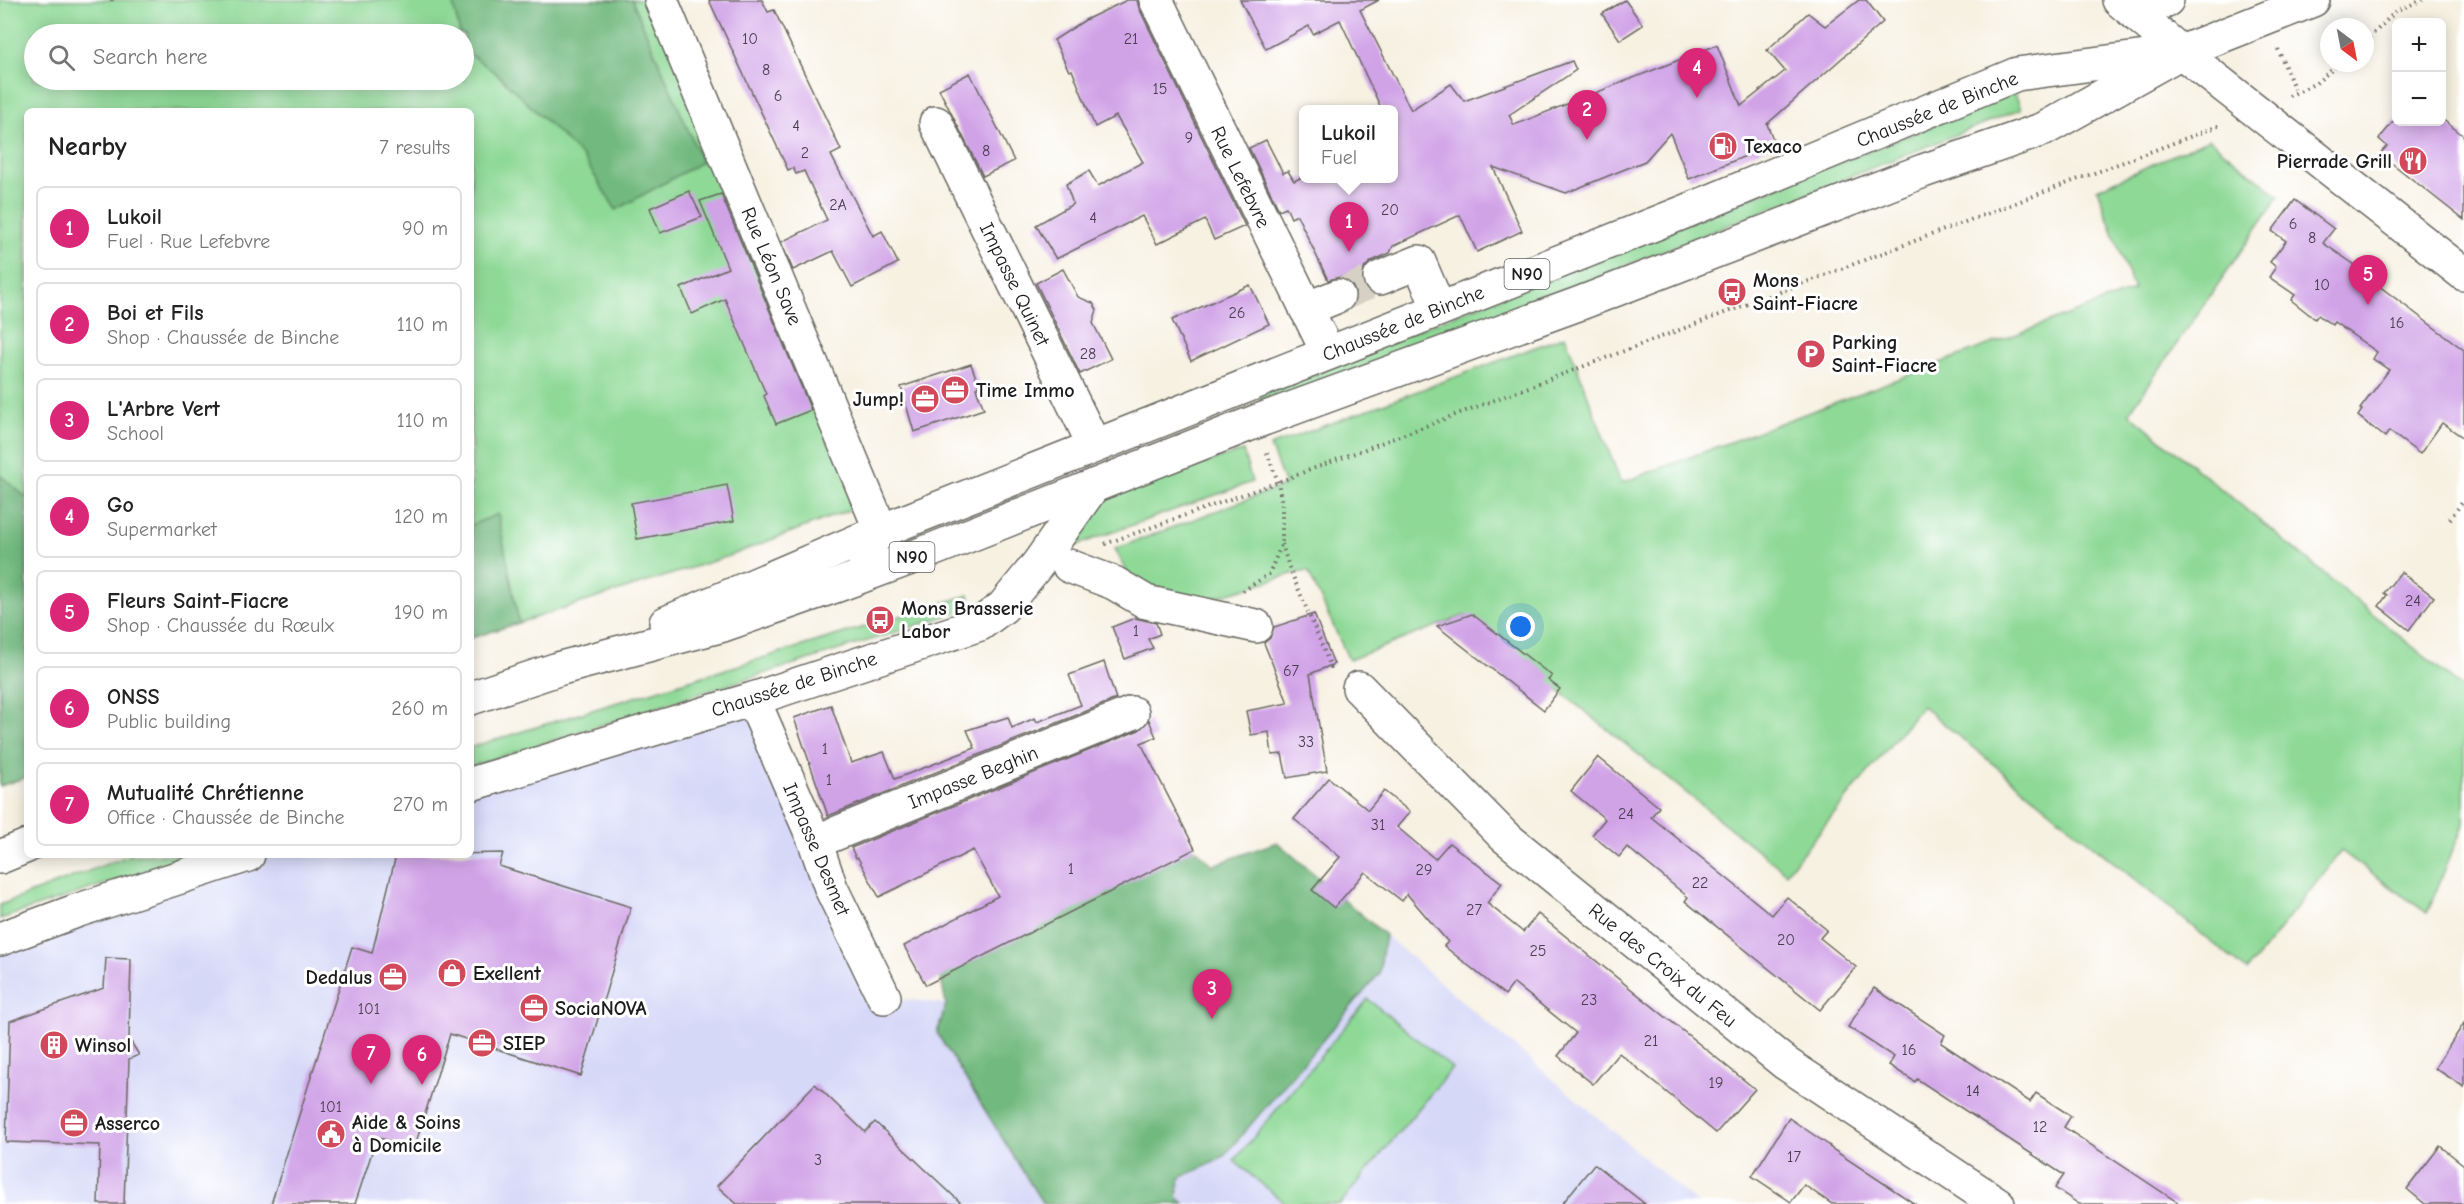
<!DOCTYPE html>
<meta charset="utf-8">
<style>
body{margin:0;font-family:"Comic Neue",sans-serif;background:#f6f6f6;color:#222}
.controls{position:absolute;right:18px;top:18px;display:grid;overflow:hidden;border-radius:9px;box-shadow:0 3px 15px #0003}
.controls button{width:54px;height:54px;display:grid;place-items:center;padding:0;border:0;border-bottom:2px solid #e0e0e0;background:#fff;color:#222;font:30px sans-serif}
.compass{position:absolute;left:2320px;top:18px;width:54px;height:54px;border-radius:50%;background:#fff;box-shadow:0 3px 15px #0003;rotate:148deg}
.you{position:absolute;left:1521px;top:627px;width:21px;height:21px;margin:-15px;border:4px solid #fff;border-radius:50%;background:#1a73e8;box-shadow:0 0 0 9px #1a73e833}
.badge{display:grid;place-items:center;width:39px;height:39px;border-radius:50%;background:#db2777;color:#fff;font-size:20px;font-weight:700}
.pin{position:absolute;translate:-50% -50px;filter:drop-shadow(0 2px 3px #0008)}
.pin::after{content:'';position:absolute;top:32px;width:21px;height:18px;background:inherit;clip-path:polygon(0 0,100% 0,50% 100%)}
.popup{position:absolute;left:1299px;top:105px;width:99px;height:78px;box-sizing:border-box;display:grid;place-content:center;border-radius:9px;background:#fff;filter:drop-shadow(0 2px 4px #0005);font-size:20px;white-space:nowrap;color:#767676}
.popup b{font-size:22px;color:#222}
.popup::after{content:'';position:absolute;left:50%;top:100%;margin-left:-12px;border:12px solid transparent;border-top-color:#fff}
.list{margin:0;padding:0;list-style:none}
h2{display:flex;justify-content:space-between;align-items:center;height:78px;margin:0;padding:0 24px;font-size:26px}
h2 small{font-size:20px;font-weight:400;color:#767676}
.list li{display:grid;grid-template-columns:39px 1fr auto;gap:18px;align-items:center;box-sizing:border-box;height:84px;margin:0 12px 12px;padding:0 12px;border:2px solid #e0e0e0;border-radius:9px}
.list b{display:block;font-size:22px;white-space:nowrap}
.list p{margin:0;font-size:20px;white-space:nowrap;color:#767676}
.list em{font-size:20px;font-style:normal;color:#767676}
.icon{flex:none;width:33px;height:33px;fill:none;stroke:currentColor;stroke-width:2;stroke-linecap:round;stroke-linejoin:round}
.map{position:relative;flex:none;width:2464px;height:1204px;overflow:hidden}
.search{position:absolute;background:#fff;box-shadow:0 3px 15px #0003;left:24px;top:24px;width:450px;height:66px;display:flex;align-items:center;gap:15px;box-sizing:border-box;padding:0 21px;border-radius:33px;color:#767676;font-size:22px}
.panel{position:absolute;background:#fff;box-shadow:0 3px 15px #0003;left:24px;top:108px;width:450px;height:750px;border-radius:9px}
.map>svg:first-child{display:block}
.built{fill:#d6d8f8}
.green{fill:#8ed996;stroke:#557a59;stroke-width:1.5;fill-rule:evenodd}
.forest{fill:#72b97f;stroke:#476a4e;stroke-width:1.5}
.building{fill:#d0a3e7}
.lines{fill:none;stroke-linecap:round;stroke-linejoin:round}
.minor-tunnel{stroke:#d6d1c4;stroke-width:33;stroke-dasharray:33 16;stroke-linecap:butt}
.minor-casing{stroke:#696761;stroke-width:36}
.major-casing{stroke:#696761;stroke-width:36}
.path{stroke:#696761;stroke-width:4;stroke-dasharray:1.5 4.5;stroke-linecap:butt}
.minor{stroke:#fff;stroke-width:33}
.major{stroke:#fff;stroke-width:33}
.labels{text-anchor:middle;stroke-width:6;stroke-linejoin:round;paint-order:stroke}
.number-label{font-size:16px;fill:#493e4f}
.shield{fill:#fff;stroke:#606060;stroke-width:1.5}
.shield-label{font-size:18px;font-weight:bold;fill:#1c1c1c}
.street-label{font-size:20px;fill:#1c1c1c;stroke:#fff}
.poi-label{font-size:20px;font-weight:bold;fill:#1c1c1c;stroke:#fff;text-anchor:start}
</style>
<div class="map">
<svg width="2464" height="1204" viewBox="0 0 2464 1204">
<rect width="100%" height="100%" fill="#fff"/>
<filter id="ink" filterUnits="userSpaceOnUse"><feTurbulence type="fractalNoise" baseFrequency=".0167" numOctaves="2"/><feDisplacementMap in="SourceGraphic" scale="12" xChannelSelector="R" yChannelSelector="G"/><feConvolveMatrix kernelMatrix="1 2 1 2 8 2 1 2 1" color-interpolation-filters="sRGB"/></filter>
<filter id="wash" filterUnits="userSpaceOnUse"><feTurbulence type="fractalNoise" baseFrequency=".008" numOctaves="4" result="noise"/><feDisplacementMap in="SourceGraphic" scale="24" xChannelSelector="R" yChannelSelector="G"/><feGaussianBlur stdDeviation="1.35" result="paint"/><feColorMatrix in="noise" values="0 0 0 0 0 0 0 0 0 0 0 0 0 0 0 0 0 1.4 0 .05"/><feComposite in="paint" operator="in"/></filter>
<g filter="url(#wash)">
<rect width="100%" height="100%" fill="#f7f1e2"/>
<polygon class="built" points="753,699 885,997 946,1004 940,974 1175,830 1213,865 1277,842 1698,1204 0,1204 0,939 248,855 471,855 471,784"/>
<g class="green">
<path d="M 0,0 L 661,0 L 870,502 L 729,556 L 471,638 L 471,111 L 27,111 L 27,777 L 0,786 ZM 34,34 L 464,34 L 464,80 L 34,80 Z"/>
<polygon points="2015,93 2021,109 1264,409 1258,393"/>
<polygon points="2209,139 2279,196 2129,413 2464,689 2464,823 2427,913 2341,851 2247,971 1922,706 1786,873 1465,615 1349,660 1308,571 1292,574 1190,605 1129,576 1115,549 1285,485 1270,446 1565,336 1621,483 2134,290 2097,189"/>
<polygon points="1243,451 1252,482 1071,547 1100,496"/>
<polygon points="969,595 972,608 471,766 471,747"/>
<polygon points="130,855 193,855 0,919 0,905"/>
<polygon points="1368,999 1452,1068 1340,1204 1286,1204 1234,1161"/>
</g>
<g class="forest">
<polygon points="452,0 632,0 702,162 616,210 583,157 497,74 464,50 464,34 460,34"/>
<polygon points="0,475 27,498 27,777 0,786"/>
<polygon points="498,514 519,623 471,638 471,525"/>
<path d="M 1175,830 L 1213,865 L 1277,842 L 1385,935 L 1379,974 L 1224,1156 C 1211,1166 1195,1170 1180,1178 L 1177,1197 L 1185,1204 L 1043,1204 L 937,1033 L 946,1005 L 940,974 Z"/>
</g>
<g id="blocks">
<g class="building">
<polygon points="709,0 762,0 768,12 774,10 841,150 831,155 873,236 882,231 898,263 852,287 833,251 793,270 781,242 827,220 804,171 796,174 793,168 788,170"/>
<polygon points="1127,0 1137,0 1139,8 1245,226 1214,240 1205,220 1157,244 1142,216 1056,259 1036,225 1073,204 1066,184 1089,171 1098,186 1143,162 1116,116 1095,127 1072,70 1069,71 1054,40 1085,20"/>
<polygon points="1240,0 1379,0 1360,10 1411,110 1451,84 1464,101 1572,61 1576,70 1509,115 1514,125 1717,45 1741,106 1785,71 1767,50 1808,13 1825,26 1859,0 1866,0 1883,22 1767,124 1775,144 1689,179 1670,133 1645,161 1566,193 1493,167 1522,231 1477,252 1460,215 1393,246 1390,253 1372,261 1365,267 1362,275 1365,288 1356,292 1349,281 1340,277 1328,280 1297,215 1291,218 1286,207 1279,210 1249,148 1266,140 1283,173 1288,171 1294,181 1300,178 1394,178 1394,110 1382,110 1340,20 1313,34 1309,26 1266,49"/>
<polygon points="1625,0 1643,25 1620,40 1602,14"/>
<polygon points="970,73 1014,161 983,176 939,89"/>
<polygon points="2397,117 2397,122 2442,122 2442,119 2464,136 2464,220 2380,154 2387,146 2379,139"/>
<polygon points="689,191 702,217 660,233 650,208"/>
<polygon points="721,194 811,410 776,424 764,396 766,394 725,299 692,314 681,288 728,268 700,201"/>
<polygon points="2295,200 2334,229 2323,243 2355,265 2354,267 2464,350 2464,438 2442,423 2420,454 2389,431 2385,437 2358,416 2362,410 2360,409 2389,370 2373,359 2377,352 2334,322 2332,325 2318,315 2315,319 2291,300 2295,295 2269,277 2276,267 2270,262 2286,241 2272,231"/>
<polygon points="1063,269 1078,297 1093,303 1097,310 1093,323 1111,359 1080,374 1036,283"/>
<polygon points="1250,285 1269,324 1191,361 1172,320"/>
<polygon points="971,364 979,386 976,388 984,409 914,432 901,387"/>
<polygon points="727,485 734,521 637,539 631,503"/>
<polygon points="2401,572 2434,597 2409,630 2379,606 2387,595 2384,593"/>
<polygon points="1314,614 1334,664 1310,674 1327,771 1287,778 1282,754 1272,755 1269,732 1251,735 1246,711 1288,703 1264,643 1270,638 1274,627"/>
<polygon points="1472,614 1552,676 1548,680 1560,689 1544,710 1437,626"/>
<polygon points="1135,618 1156,623 1160,634 1148,639 1153,648 1125,659 1112,627"/>
<polygon points="1104,662 1116,699 828,816 794,718 831,705 851,763 884,752 895,779 975,748 967,730 1008,717 1012,728 1035,718 1037,722 1081,705 1069,675"/>
<polygon points="1149,720 1156,737 1141,743 1195,849 926,985 904,946 998,896 973,850 879,897 858,858 856,858 851,848 1139,730"/>
<polygon points="1598,757 1659,807 1651,817 1772,915 1787,897 1827,930 1820,938 1856,967 1820,1010 1685,901 1688,897 1627,847 1619,857 1592,835 1605,819 1571,791"/>
<polygon points="1329,778 1368,810 1384,791 1410,812 1397,827 1435,859 1449,843 1502,883 1487,903 1523,932 1538,914 1755,1089 1716,1133 1619,1053 1593,1084 1558,1056 1576,1033 1514,983 1505,995 1444,946 1448,942 1407,894 1402,901 1365,872 1334,908 1312,890 1340,857 1294,819"/>
<polygon points="503,853 499,866 631,907 581,1076 450,1034 414,1149 377,1137 355,1204 271,1204 352,947 372,953 396,855"/>
<polygon points="106,958 131,959 129,1039 139,1055 129,1059 124,1204 98,1204 100,1145 6,1142 10,1021 104,988"/>
<polygon points="1874,988 1945,1035 1941,1043 2030,1102 2036,1093 2071,1116 2064,1127 2180,1204 2079,1204 2055,1188 2064,1175 1917,1079 1915,1082 1889,1065 1894,1057 1848,1027"/>
<polygon points="2464,1023 2464,1087 2435,1068"/>
<polygon points="815,1084 865,1132 875,1122 962,1204 737,1204 717,1186"/>
<polygon points="1789,1118 1830,1146 1829,1147 1915,1204 1832,1204 1804,1185 1791,1202 1752,1176"/>
<polygon points="2440,1146 2464,1165 2464,1204 2425,1204 2407,1189"/>
<polygon points="1594,1164 1645,1204 1562,1204"/>
</g>
</g>
</g>
<g filter="url(#ink)">
<use href="#blocks" fill-opacity="0" stroke="#696761" stroke-width="1.5"/>
<g class="lines">
<polyline class="minor-tunnel" points="1338,296 1380,278"/>
<g class="minor-casing">
<g id="minor">
<polyline points="661,0 881,531 861,552"/>
<polyline points="1156,0 1328,353"/>
<polyline points="2119,0 2181,52"/>
<polyline points="2136,13 2167,0"/>
<polyline points="936,123 1094,445"/>
<polyline points="1380,278 1419,262 1439,309"/>
<polyline points="1306,309 1338,296"/>
<polyline points="1069,566 1114,583 1146,602 1256,626"/>
<polyline points="1359,688 1504,836 1785,1063 1998,1204"/>
<polyline points="753,699 815,842 831,888 884,997"/>
<polyline points="471,784 753,699 980,624 1003,607 1038,564 1093,486"/>
<polyline points="815,842 1132,713"/>
<polyline points="0,939 76,911 248,855"/>
</g>
</g>
<g class="major-casing">
<g id="major">
<polyline points="2181,52 2464,274"/>
<polyline points="666,623 881,531 1687,211 2017,74 2161,55"/>
<polyline points="471,698 561,668 723,625 838,585 932,550 1255,422 1578,304 1923,171 2044,129 2181,52 2313,0"/>
<polyline points="0,857 27,846"/>
</g>
</g>
<g class="path">
<polyline points="112,0 112,1"/>
<polyline points="2365,42 2397,10 2423,0"/>
<polyline points="2278,49 2296,93"/>
<polyline points="2289,96 2316,83 2340,63"/>
<polyline points="2450,519 2464,500"/>
<polyline points="1105,544 1278,482 2221,125"/>
<polyline points="1282,544 1289,567 1331,667 1334,666"/>
<polyline points="1243,591 1269,574 1282,543 1282,504 1278,482 1266,450"/>
</g>
<use href="#minor" class="minor"/>
<use href="#major" class="major"/>
</g>
</g>
<defs>
<g id="fuel-disc" transform="scale(1.5)"><circle r="9.5" fill="#d1495b" stroke="#fff"/><path d="M-5.5-6h7V0h2V4h1.3V-2.5L3-4.5l.8-.8L6-3V5H2.5V1h-1V6h-7ZM-4.2-4.7v3.2H.2V-4.7Z" fill="#fff"/></g>
<g id="restaurant-disc" transform="scale(1.5)"><circle r="9.5" fill="#d1495b" stroke="#fff"/><path d="M-5-6h1v4h1v-4h1v4h1v-4h1v5L-1.5 .5V6h-2V.5L-5-1ZM5-6V6H3V1.5H1.5Q1.5-4 5-6Z" fill="#fff"/></g>
<g id="bus-disc" transform="scale(1.5)"><circle r="9.5" fill="#d1495b" stroke="#fff"/><path d="M-5-6H5V4H4V6H2V4H-2V6H-4V4H-5ZM-3.5-4V0h7V-4ZM-3.5 1.2v1.5H-2V1.2ZM2 1.2v1.5H3.5V1.2Z" fill="#fff"/></g>
<g id="parking-disc" transform="scale(1.5)"><circle r="9.5" fill="#d1495b" stroke="#fff"/><path d="M-3.5-5.5H1a3.5 3.5 0 0 1 0 7H-1V5.5H-3.5ZM-1-3.4V-.6H.8a1.4 1.4 0 0 0 0-2.8Z" fill="#fff"/></g>
<g id="office-disc" transform="scale(1.5)"><circle r="9.5" fill="#d1495b" stroke="#fff"/><path d="M-6-3h4V-5.5h4V-3h4V5H-6ZM-1-4.5V-3h2v-1.5ZM-6 0V1H6V0Z" fill="#fff"/></g>
<g id="shop-disc" transform="scale(1.5)"><circle r="9.5" fill="#d1495b" stroke="#fff"/><path d="M-5-2.5h2.3a2.7 3.5 0 0 1 5.4 0H5L5.5 6h-11ZM-1.5-2.5h3a1.5 2.3 0 0 0-3 0Z" fill="#fff"/></g>
<g id="building-disc" transform="scale(1.5)"><circle r="9.5" fill="#d1495b" stroke="#fff"/><path d="M-4-6H4V6H1V3H-1V6H-4ZM-2.5-4.3h1.7v1.8h-1.7ZM.8-4.3h1.7v1.8H.8ZM-2.5-1h1.7V.8h-1.7ZM.8-1h1.7V.8H.8Z" fill="#fff"/></g>
<g id="civic-disc" transform="scale(1.5)"><circle r="9.5" fill="#d1495b" stroke="#fff"/><path d="M-.6-6.5H3V-4.5H.6V-3L4-1V1h2V6H-6V1h2V-1L-.6-3ZM-1.2 2.5V6h2.4V2.5Z" fill="#fff"/></g>
</defs>
<g fill-rule="evenodd">
<use href="#fuel-disc" x="1723" y="146"/>
<use href="#restaurant-disc" x="2413" y="161"/>
<use href="#bus-disc" x="1732" y="292"/>
<use href="#parking-disc" x="1811" y="354"/>
<use href="#office-disc" x="955" y="390"/>
<use href="#office-disc" x="925" y="399"/>
<use href="#bus-disc" x="880" y="620"/>
<use href="#shop-disc" x="452" y="973"/>
<use href="#office-disc" x="393" y="977"/>
<use href="#office-disc" x="534" y="1008"/>
<use href="#office-disc" x="482" y="1043"/>
<use href="#building-disc" x="54" y="1045"/>
<use href="#office-disc" x="74" y="1123"/>
<use href="#civic-disc" x="331" y="1134"/>
</g>
<g class="labels">
<g class="number-label">
<text x="750" y="44">10</text>
<text x="1131" y="44">21</text>
<text x="766" y="75">8</text>
<text x="1160" y="94">15</text>
<text x="778" y="101">6</text>
<text x="796" y="131">4</text>
<text x="1189" y="143">9</text>
<text x="986" y="156">8</text>
<text x="805" y="158">2</text>
<text x="838" y="210">2A</text>
<text x="1390" y="215">20</text>
<text x="1093" y="223">4</text>
<text x="2293" y="229">6</text>
<text x="2312" y="243">8</text>
<text x="2322" y="290">10</text>
<text x="1237" y="318">26</text>
<text x="2397" y="328">16</text>
<text x="1088" y="359">28</text>
<text x="2413" y="606">24</text>
<text x="1136" y="636">1</text>
<text x="1291" y="676">67</text>
<text x="1306" y="747">33</text>
<text x="825" y="754">1</text>
<text x="829" y="785">1</text>
<text x="1626" y="819">24</text>
<text x="1378" y="830">31</text>
<text x="1071" y="874">1</text>
<text x="1424" y="875">29</text>
<text x="1700" y="888">22</text>
<text x="1474" y="915">27</text>
<text x="1786" y="945">20</text>
<text x="1538" y="956">25</text>
<text x="1589" y="1005">23</text>
<text x="369" y="1014">101</text>
<text x="1651" y="1046">21</text>
<text x="1909" y="1055">16</text>
<text x="1716" y="1088">19</text>
<text x="1973" y="1096">14</text>
<text x="331" y="1112">101</text>
<text x="2040" y="1132">12</text>
<text x="1794" y="1162">17</text>
<text x="818" y="1165">3</text>
</g>
<g class="shield">
<rect x="1504.5" y="259" width="45" height="30" rx="4.5"/>
<rect x="889.5" y="542" width="45" height="30" rx="4.5"/>
</g>
<g class="shield-label">
<text x="1527" y="280">N90</text>
<text x="912" y="563">N90</text>
</g>
<g class="street-label">
<text transform="translate(1937 109) rotate(-22)" y="7">Chaussée de Binche</text>
<text transform="translate(1241 177) rotate(64)" y="7">Rue Lefebvre</text>
<text transform="translate(772 266) rotate(67)" y="7">Rue Léon Save</text>
<text transform="translate(1015 284) rotate(64)" y="7">Impasse Quinet</text>
<text transform="translate(1403 323) rotate(-22)" y="7">Chaussée de Binche</text>
<text transform="translate(794 684) rotate(-18)" y="7">Chaussée de Binche</text>
<text transform="translate(973 777) rotate(-22)" y="7">Impasse Beghin</text>
<text transform="translate(817 849) rotate(67)" y="7">Impasse Desmet</text>
<text transform="translate(1663 965) rotate(39)" y="7">Rue des Croix du Feu</text>
</g>
<g class="poi-label">
<text x="1744" y="153">Texaco</text>
<text x="2392" y="168" text-anchor="end">Pierrade Grill</text>
<text x="1753" y="287">Mons<tspan x="1753" dy="23">Saint-Fiacre</tspan></text>
<text x="1832" y="349">Parking<tspan x="1832" dy="23">Saint-Fiacre</tspan></text>
<text x="976" y="397">Time Immo</text>
<text x="904" y="406" text-anchor="end">Jump!</text>
<text x="901" y="615">Mons Brasserie<tspan x="901" dy="23">Labor</tspan></text>
<text x="473" y="980">Exellent</text>
<text x="372" y="984" text-anchor="end">Dedalus</text>
<text x="555" y="1015">SociaNOVA</text>
<text x="503" y="1050">SIEP</text>
<text x="75" y="1052">Winsol</text>
<text x="352" y="1129">Aide &amp; Soins<tspan x="352" dy="23">à Domicile</tspan></text>
<text x="95" y="1130">Asserco</text>
</g>
</g>
</svg>
<div class="controls">
<button>+</button>
<button>−</button>
</div>
<svg class="compass" viewBox="-18 -18 36 36"><path d="M0-13l5 13h-10z" fill="#e53935"/><path d="M0 13l5-13h-10z" fill="#767676"/></svg>
<div class="you"></div>
<div class="pin badge" style="left:1349px;top:252px">1</div>
<div class="popup"><b>Lukoil</b>Fuel</div>
<div class="pin badge" style="left:1587px;top:140px">2</div>
<div class="pin badge" style="left:1212px;top:1019px">3</div>
<div class="pin badge" style="left:1697px;top:98px">4</div>
<div class="pin badge" style="left:2368px;top:305px">5</div>
<div class="pin badge" style="left:422px;top:1085px">6</div>
<div class="pin badge" style="left:371px;top:1084px">7</div>
<div class="search"><svg class="icon" aria-label="search" viewBox="0 0 24 24"><circle cx="10" cy="10" r="6"/><path d="M15 15l6 6"/></svg>Search here</div>
<section class="panel">
<h2>Nearby<small>7 results</small></h2>
<ul class="list">
<li><span class="badge">1</span><div><b>Lukoil</b><p>Fuel · Rue Lefebvre</p></div><em>90 m</em></li>
<li><span class="badge">2</span><div><b>Boi et Fils</b><p>Shop · Chaussée de Binche</p></div><em>110 m</em></li>
<li><span class="badge">3</span><div><b>L'Arbre Vert</b><p>School</p></div><em>110 m</em></li>
<li><span class="badge">4</span><div><b>Go</b><p>Supermarket</p></div><em>120 m</em></li>
<li><span class="badge">5</span><div><b>Fleurs Saint-Fiacre</b><p>Shop · Chaussée du Rœulx</p></div><em>190 m</em></li>
<li><span class="badge">6</span><div><b>ONSS</b><p>Public building</p></div><em>260 m</em></li>
<li><span class="badge">7</span><div><b>Mutualité Chrétienne</b><p>Office · Chaussée de Binche</p></div><em>270 m</em></li>
</ul>
</section>
</div>
